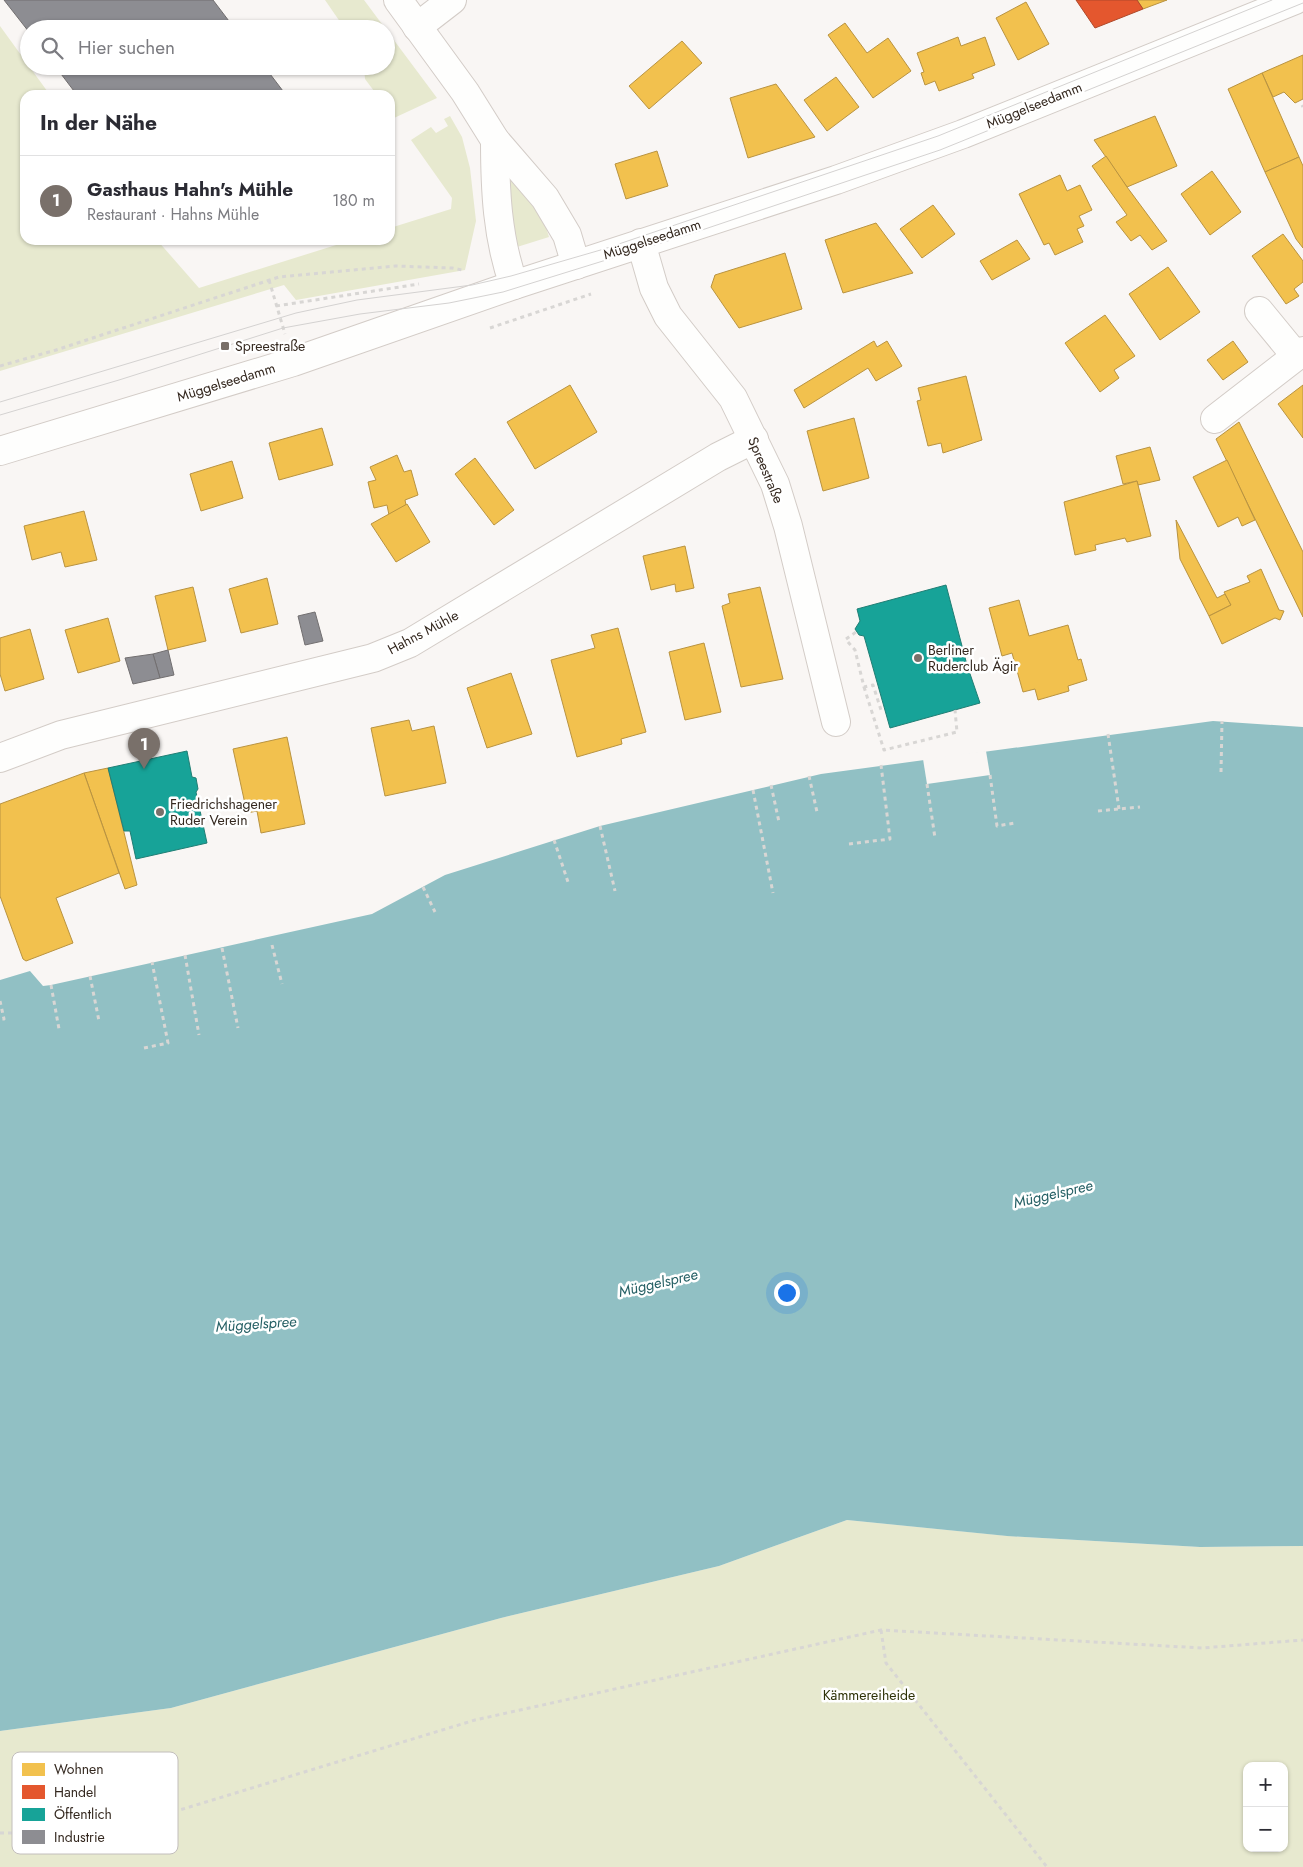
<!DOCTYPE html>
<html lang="de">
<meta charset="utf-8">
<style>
body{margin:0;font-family:Jost,sans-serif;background:#f7f7f7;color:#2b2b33}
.controls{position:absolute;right:15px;bottom:15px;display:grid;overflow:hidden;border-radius:10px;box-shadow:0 1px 4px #0004}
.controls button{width:45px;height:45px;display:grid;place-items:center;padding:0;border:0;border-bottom:1px solid #e1e1e2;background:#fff;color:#2b2b33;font:25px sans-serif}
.you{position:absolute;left:786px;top:1292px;width:18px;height:18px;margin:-12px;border:4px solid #fff;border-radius:50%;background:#1a73e8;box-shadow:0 0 0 8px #1a73e833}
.badge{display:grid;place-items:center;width:32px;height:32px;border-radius:50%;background:#79706a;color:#fff;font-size:16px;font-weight:700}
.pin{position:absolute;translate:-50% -41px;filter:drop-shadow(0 1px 2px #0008)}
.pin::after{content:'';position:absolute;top:26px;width:18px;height:15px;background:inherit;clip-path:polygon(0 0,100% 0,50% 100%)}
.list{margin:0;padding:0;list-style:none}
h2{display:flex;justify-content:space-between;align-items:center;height:65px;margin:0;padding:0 20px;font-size:21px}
h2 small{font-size:16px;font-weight:400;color:#7c7c81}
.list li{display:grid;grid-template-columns:32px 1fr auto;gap:15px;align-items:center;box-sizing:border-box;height:90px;padding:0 20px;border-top:1px solid #e1e1e2}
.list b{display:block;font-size:19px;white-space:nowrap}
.list p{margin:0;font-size:16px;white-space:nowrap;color:#7c7c81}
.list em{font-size:16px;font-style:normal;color:#7c7c81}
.icon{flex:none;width:28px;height:28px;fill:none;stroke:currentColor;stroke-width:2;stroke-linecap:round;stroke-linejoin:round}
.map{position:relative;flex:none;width:1303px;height:1867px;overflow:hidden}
.search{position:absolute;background:#fff;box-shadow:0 1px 4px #0004;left:20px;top:20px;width:375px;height:55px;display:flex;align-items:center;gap:12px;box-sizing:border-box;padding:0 18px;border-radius:28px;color:#7c7c81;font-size:19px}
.panel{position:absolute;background:#fff;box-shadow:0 1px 4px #0004;left:20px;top:90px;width:375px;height:155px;border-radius:15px}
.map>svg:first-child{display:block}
.green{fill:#e7e9cf;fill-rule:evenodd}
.water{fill:#91c0c4}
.pier{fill:#f9f6f4}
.homes{fill:#f2c14e;stroke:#b99340}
.shops{fill:#e4572e;stroke:#af492a}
.public{fill:#17a398;stroke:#207e74}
.industry{fill:#8d8d92;stroke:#726f70}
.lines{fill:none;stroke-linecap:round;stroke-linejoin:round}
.minor-casing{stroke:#d3ccc7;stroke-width:30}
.major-casing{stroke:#d3ccc7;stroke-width:30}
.path{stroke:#d8d6d4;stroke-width:3;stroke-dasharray:4 4;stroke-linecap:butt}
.minor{stroke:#fefefd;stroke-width:28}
.major{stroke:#fefefd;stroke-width:28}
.tram{stroke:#d4d2d1;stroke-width:1}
.poi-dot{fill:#79706a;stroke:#fff;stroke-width:2}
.labels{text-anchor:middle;stroke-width:5;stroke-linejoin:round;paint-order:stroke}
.street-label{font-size:14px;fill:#34281f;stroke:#fff}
.poi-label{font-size:14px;fill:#34281f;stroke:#fff;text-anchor:start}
.park-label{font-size:14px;fill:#2e3208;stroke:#fff}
.water-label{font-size:15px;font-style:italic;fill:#266065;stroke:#fff}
.key{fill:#fff;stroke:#c2bebc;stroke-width:1}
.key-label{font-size:14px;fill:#34281f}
</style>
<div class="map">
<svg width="1303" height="1867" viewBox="0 0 1303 1867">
<rect width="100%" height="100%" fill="#f9f6f4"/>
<g class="green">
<polygon points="325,0 364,0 437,98 394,118 390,112 390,95 377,95 365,79 364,66 386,66 386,29 345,29"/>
<polygon points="0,26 50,95 25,95 25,240 157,240 199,288 352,240 390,240 390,228 451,209 452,198 411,140 431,127 436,133 448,126 444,119 450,116 462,137 470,168 476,221 465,270 296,300 284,285 0,371"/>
<polygon points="514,175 543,218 549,237 517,247 505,181"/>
<path d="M 847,1520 L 1008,1536 L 1200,1547 L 1303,1546 L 1303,1867 L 0,1867 L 0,1731 L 171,1708 L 501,1618 L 719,1566 ZM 1247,1766 L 1284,1766 L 1284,1848 L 1247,1848 Z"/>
</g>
<polygon class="water" points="1213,721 1303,727 1303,1546 1200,1547 1007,1536 847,1520 719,1566 501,1618 171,1708 0,1731 0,980 30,971 43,986 51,985 372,914 445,875 600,826 821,774"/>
<polygon class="pier" points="986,751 990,775 927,784 923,759"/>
<g class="homes">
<polygon points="1137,0 1167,0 1143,9"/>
<polygon points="1026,2 1049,44 1018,60 996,18"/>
<polygon points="845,23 867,53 888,38 911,71 873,98 828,35"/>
<polygon points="958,37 961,46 985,37 995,65 972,74 974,78 939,91 935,81 925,85 921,73 924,72 917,53"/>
<polygon points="682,41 702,63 649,109 629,86"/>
<polygon points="1303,55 1303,99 1295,103 1284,92 1273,97 1262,73"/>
<polygon points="1262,73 1299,157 1265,172 1228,89"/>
<polygon points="836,77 859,107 827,131 804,100"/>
<polygon points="776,84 815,137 748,158 730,98"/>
<polygon points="1155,116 1177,166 1127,187 1094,140"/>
<polygon points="657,151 668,186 626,199 615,164"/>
<polygon points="1106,156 1127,187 1167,241 1152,250 1140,235 1131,241 1116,222 1127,215 1092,166"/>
<polygon points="1299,157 1303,166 1303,248 1296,239 1265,172"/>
<polygon points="1212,171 1241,212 1210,235 1181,194"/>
<polygon points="1060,175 1067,191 1080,185 1092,210 1079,216 1084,226 1077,229 1083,242 1055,255 1049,243 1044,245 1019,194"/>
<polygon points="933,205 955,234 922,258 900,229"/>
<polygon points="876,223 913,273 843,293 825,240"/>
<polygon points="1283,234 1303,261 1303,282 1294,289 1299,296 1286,304 1252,256"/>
<polygon points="1017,240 1030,259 992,280 980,261"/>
<polygon points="785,253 802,309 739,328 711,287 715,275"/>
<polygon points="1168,267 1200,312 1160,340 1129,294"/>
<polygon points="1105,315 1135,356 1114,370 1119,378 1100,392 1065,343"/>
<polygon points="874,341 877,347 887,341 902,366 876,381 868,368 804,408 794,390"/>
<polygon points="1233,341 1248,362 1223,380 1207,360"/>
<polygon points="966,376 982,440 943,453 941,443 928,446 917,401 921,400 918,388"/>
<polygon points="570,385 597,432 535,469 507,422"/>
<polygon points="1303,385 1303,438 1278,404"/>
<polygon points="854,418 869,478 823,491 807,431"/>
<polygon points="1239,422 1303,552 1303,617 1216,439"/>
<polygon points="322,428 333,465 279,480 269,443"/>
<polygon points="1150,447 1160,480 1138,485 1137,481 1123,484 1116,456"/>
<polygon points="397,455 404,472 411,470 418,495 405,500 406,505 389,515 387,505 374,508 368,482 376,480 370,467"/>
<polygon points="475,458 514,510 494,525 455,474"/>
<polygon points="1227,460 1255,520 1242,526 1238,517 1218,527 1193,477"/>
<polygon points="232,461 243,498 201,511 190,474"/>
<polygon points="1137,481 1151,536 1127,542 1125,538 1095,545 1096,550 1075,555 1064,502"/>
<polygon points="407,504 430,542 396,562 371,524"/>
<polygon points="84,511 97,560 65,567 61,552 32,560 24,526"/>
<polygon points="1176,520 1217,598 1225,594 1231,605 1209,616 1180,559"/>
<polygon points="685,546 694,588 676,592 675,584 651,590 643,556"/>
<polygon points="1261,569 1279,610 1284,611 1280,620 1275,618 1222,644 1209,616 1231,605 1224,592 1250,582 1247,576"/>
<polygon points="267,578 278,624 241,633 229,589"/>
<polygon points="193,587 206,641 168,650 155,596"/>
<polygon points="760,587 783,679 741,687 722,606 730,603 728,594"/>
<polygon points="1019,600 1029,636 1068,625 1078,660 1081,659 1087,680 1068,686 1069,691 1038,700 1035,689 1023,692 1012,653 1002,656 989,608"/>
<polygon points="108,618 120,661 78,673 65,630"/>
<polygon points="618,628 646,732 621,739 622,744 577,757 551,660 595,648 591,635"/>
<polygon points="30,629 44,679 5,691 0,674 0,638"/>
<polygon points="704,643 721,712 685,720 669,652"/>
<polygon points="511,673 532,734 487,748 467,688"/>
<polygon points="409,720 412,731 434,726 446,783 385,796 371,728"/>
<polygon points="287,737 305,824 261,833 257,811 247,813 233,749"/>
<polygon points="108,768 137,885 125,889 84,773"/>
<polygon points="84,773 119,873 56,898 73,943 26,961 23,959 0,896 0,804"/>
</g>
<polygon class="shops" points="1076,0 1137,0 1143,9 1095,28"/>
<g class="public">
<polygon points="946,585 967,665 980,703 890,728 864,636 859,635 855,629 860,621 857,609"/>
<polygon points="187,751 192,777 196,778 198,789 196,792 207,843 136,859 130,831 124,831 108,768"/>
</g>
<g class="industry">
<polygon points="4,0 213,0 235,29 29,29 29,32"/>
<polygon points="55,66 264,66 286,95 77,95"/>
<polygon points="315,612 323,641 305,645 298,616"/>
<polygon points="168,650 174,675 160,678 153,654"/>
<polygon points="153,654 160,678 133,684 125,658"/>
</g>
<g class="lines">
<g class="minor-casing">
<g id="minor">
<polyline points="398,0 465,92 495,140 545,198 567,235 576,265"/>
<polyline points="417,27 452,0"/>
<path d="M 495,140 C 495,189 497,238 514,285"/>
<polyline points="641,243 654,288 668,316 733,398 775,484 788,526 836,722"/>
<polyline points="1259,311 1296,356"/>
<polyline points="1215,419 1303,351"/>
<polyline points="0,758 61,735 373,658 410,643 718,457 754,439"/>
</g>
</g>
<g class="major-casing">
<polyline id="major" points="0,451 293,362 514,285 836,180 963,134 1295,0"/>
</g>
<g class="path">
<polyline points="1302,105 1303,107"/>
<polyline points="269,280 285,334"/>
<polyline points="276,306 419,284"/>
<polyline points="490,328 591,294"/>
<polyline points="0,366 56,350 279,277 395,266 452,268 462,270"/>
<polyline points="846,639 856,632"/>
<polyline points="848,642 855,650 864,687 873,685 881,710 884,709"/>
<polyline points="864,687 884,750 957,732 955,710"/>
<polyline points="1108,734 1119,809"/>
<polyline points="1221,772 1222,721"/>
<polyline points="990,775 997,826 1015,823"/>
<polyline points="809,776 817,812"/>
<polyline points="927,784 935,838"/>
<polyline points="771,785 779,822"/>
<polyline points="753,790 773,893"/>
<polyline points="1098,811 1140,807"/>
<polyline points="600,826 615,891"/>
<polyline points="554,840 569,885"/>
<polyline points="849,844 890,839 881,765"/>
<polyline points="423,887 435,912"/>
<polyline points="272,945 282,984"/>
<polyline points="222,948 238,1028"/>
<polyline points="185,955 199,1035"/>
<polyline points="90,976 99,1021"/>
<polyline points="51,985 59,1029"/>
<polyline points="0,1001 4,1019 0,1019"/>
<polyline points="144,1048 168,1043 152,962"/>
<polyline points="881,1630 886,1663 1047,1867"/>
<polyline points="0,1833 74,1833 137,1823 475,1720 881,1630 1202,1648 1303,1640"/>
</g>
<use href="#minor" class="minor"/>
<use href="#major" class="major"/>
<g class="tram">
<polyline points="0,402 296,313 357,300 472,285 511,276 604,249 938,136 1272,0"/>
<polyline points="0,415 119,380 283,328 360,314 449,303 503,292 690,234 940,150 1303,3"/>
</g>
</g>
<g class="poi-dot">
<rect x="220" y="341" width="10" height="10" rx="2.5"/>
<circle cx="918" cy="658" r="5"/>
<circle cx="160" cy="812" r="5"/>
</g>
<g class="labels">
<g class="street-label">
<text transform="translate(1034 105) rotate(-22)" y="5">Müggelseedamm</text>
<text transform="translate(652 239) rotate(-18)" y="5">Müggelseedamm</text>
<text transform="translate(226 382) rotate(-17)" y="5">Müggelseedamm</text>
<text transform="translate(766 470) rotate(67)" y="5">Spreestraße</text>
<text transform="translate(423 632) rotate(-28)" y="5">Hahns Mühle</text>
</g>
<g class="poi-label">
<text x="235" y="351">Spreestraße</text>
<text x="928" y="655">Berliner<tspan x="928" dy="16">Ruderclub Ägir</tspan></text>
<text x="170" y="809">Friedrichshagener<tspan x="170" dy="16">Ruder Verein</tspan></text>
</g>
<g class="park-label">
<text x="869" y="1700">Kämmereiheide</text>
</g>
<g class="water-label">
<text transform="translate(1053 1194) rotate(-13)" y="5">Müggelspree</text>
<text transform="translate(658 1283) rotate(-13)" y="5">Müggelspree</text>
<text transform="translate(256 1324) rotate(-4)" y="5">Müggelspree</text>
</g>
</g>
<rect x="12" y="1752" width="166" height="102" rx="8" class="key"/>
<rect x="22" y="1763" width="23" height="13" fill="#f2c14e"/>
<rect x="22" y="1785" width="23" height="14" fill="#e4572e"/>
<rect x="22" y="1808" width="23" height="13" fill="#17a398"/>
<rect x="22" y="1830" width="23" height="14" fill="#8d8d92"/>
<g class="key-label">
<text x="54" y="1774">Wohnen</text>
<text x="54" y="1797">Handel</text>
<text x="54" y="1819">Öffentlich</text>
<text x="54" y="1842">Industrie</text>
</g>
</svg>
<div class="controls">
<button>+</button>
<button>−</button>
</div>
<div class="you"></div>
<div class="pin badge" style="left:144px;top:769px">1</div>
<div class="search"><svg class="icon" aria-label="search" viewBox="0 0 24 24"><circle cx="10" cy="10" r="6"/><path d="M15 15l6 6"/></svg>Hier suchen</div>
<section class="panel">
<h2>In der Nähe<small></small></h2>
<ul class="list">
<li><span class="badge">1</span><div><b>Gasthaus Hahn's Mühle</b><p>Restaurant · Hahns Mühle</p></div><em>180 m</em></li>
</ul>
</section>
</div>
